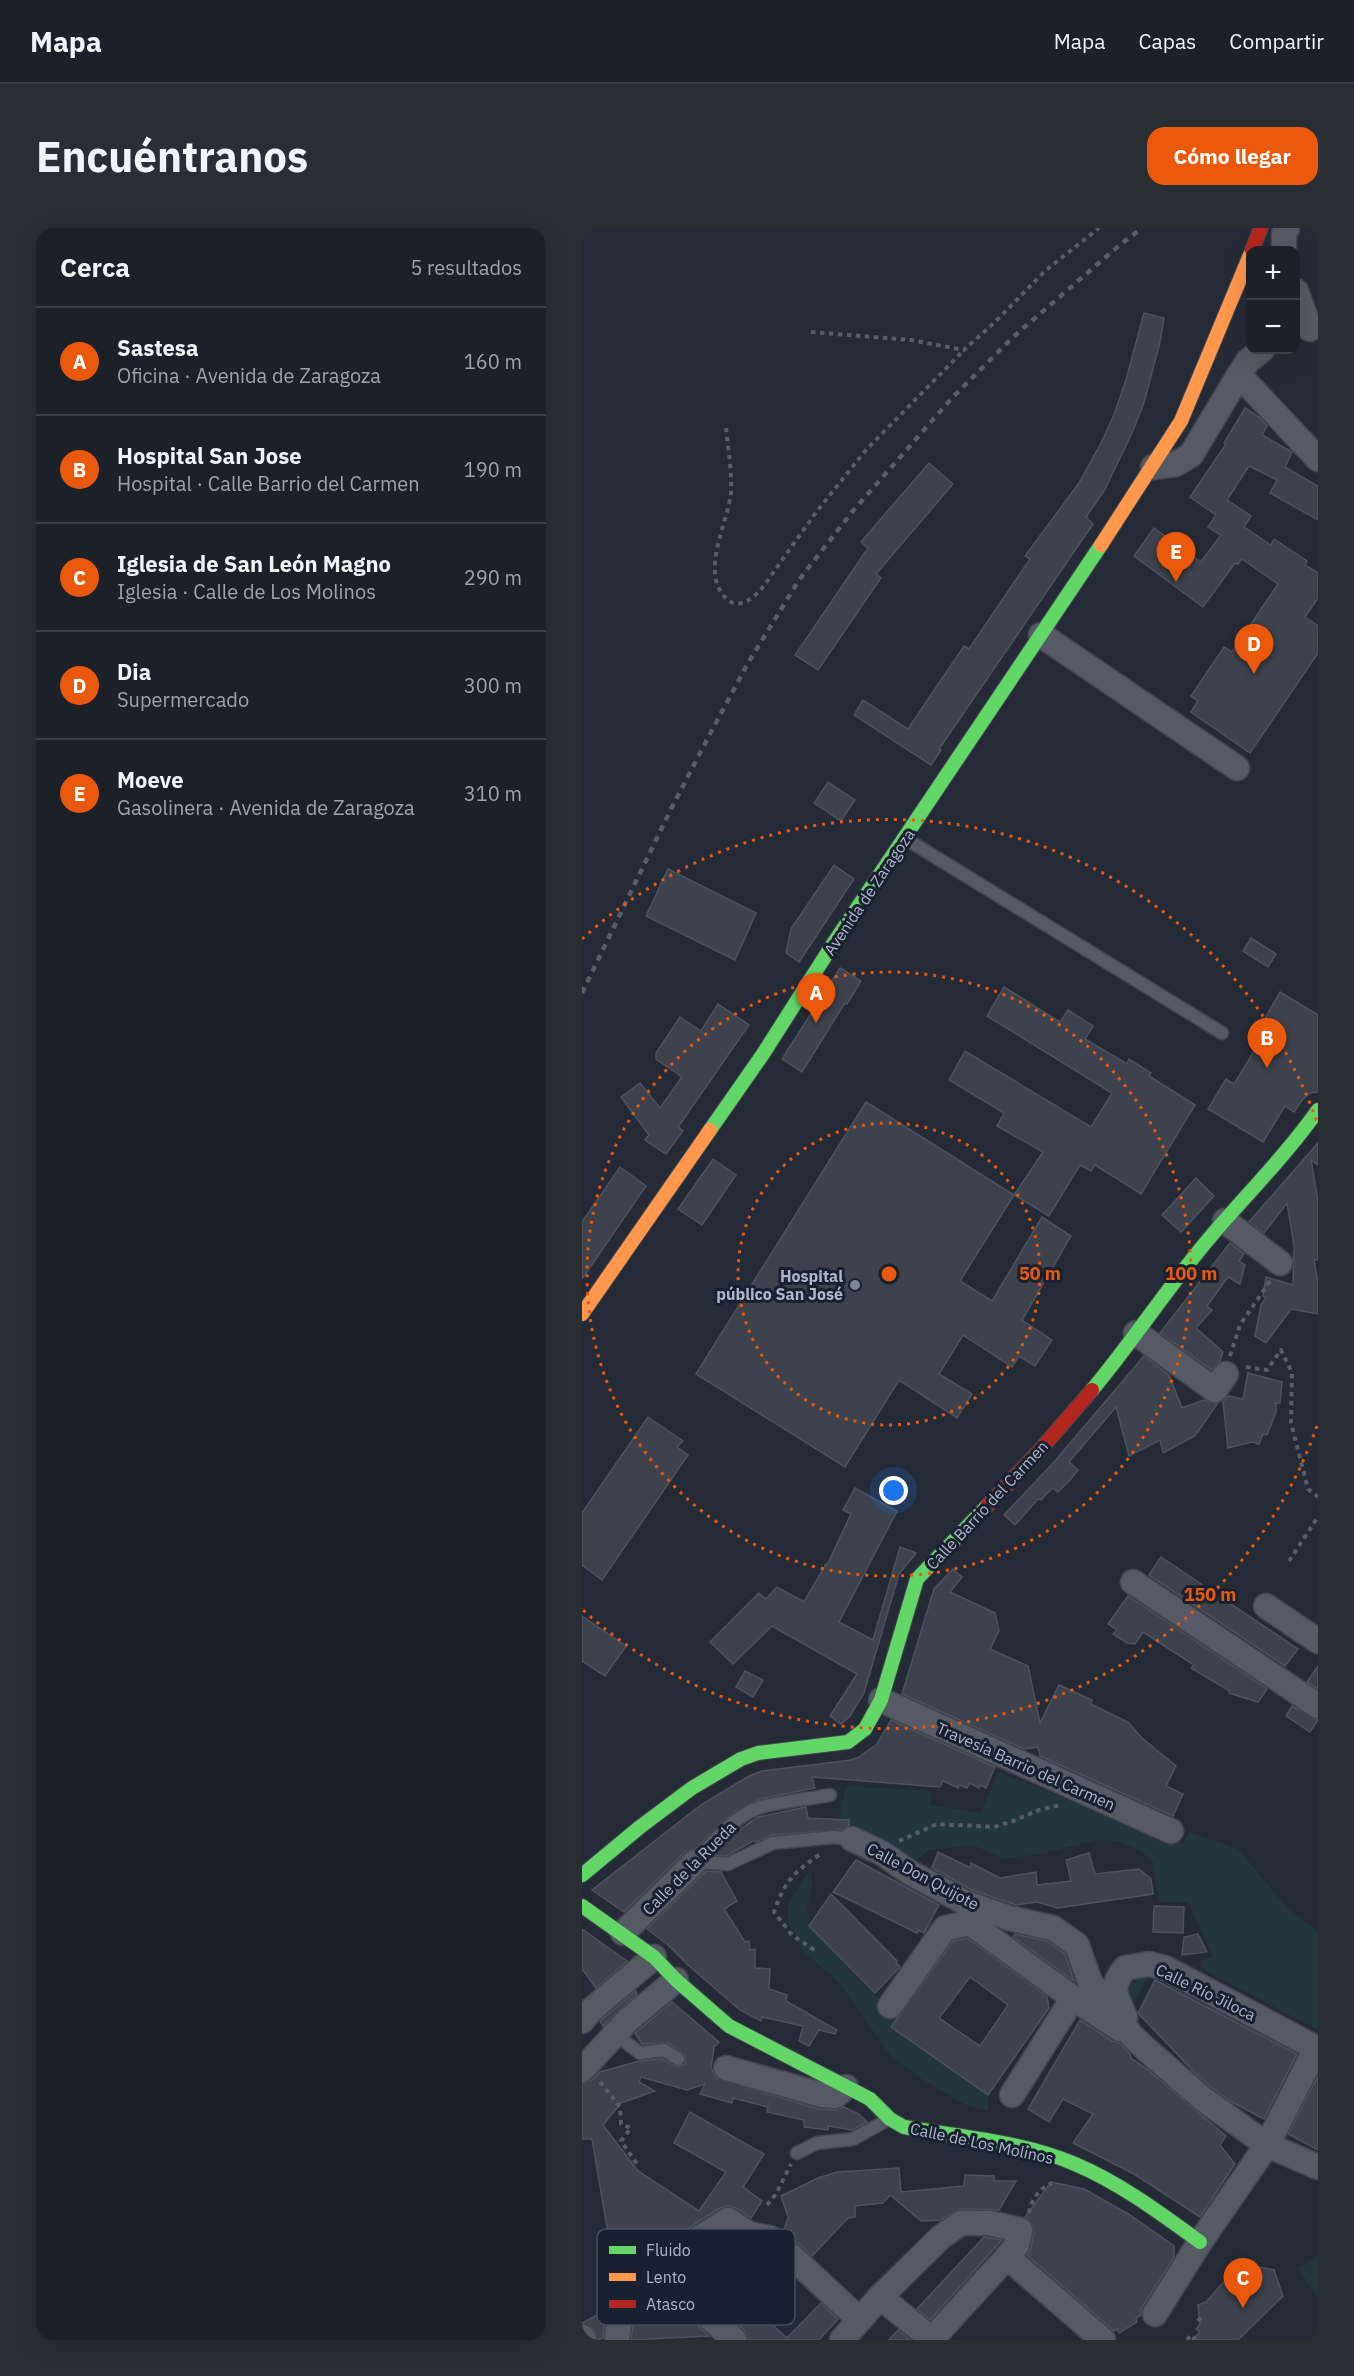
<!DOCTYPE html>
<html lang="es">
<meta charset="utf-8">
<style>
body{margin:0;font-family:"IBM Plex Sans",sans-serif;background:#292d34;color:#f1f3f6}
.controls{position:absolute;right:18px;top:18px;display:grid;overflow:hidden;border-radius:12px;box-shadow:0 6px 24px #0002}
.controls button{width:54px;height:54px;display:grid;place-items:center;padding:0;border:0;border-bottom:2px solid #3a3e45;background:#1c2028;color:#f1f3f6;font:30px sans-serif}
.you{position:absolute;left:312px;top:1263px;width:21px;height:21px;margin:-15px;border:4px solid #fff;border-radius:50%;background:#1a73e8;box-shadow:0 0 0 9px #1a73e833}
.badge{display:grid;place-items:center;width:39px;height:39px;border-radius:50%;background:#ea580c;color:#fff;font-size:20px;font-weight:700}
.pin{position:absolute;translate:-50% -50px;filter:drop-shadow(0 2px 3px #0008)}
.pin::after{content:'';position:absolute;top:32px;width:21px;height:18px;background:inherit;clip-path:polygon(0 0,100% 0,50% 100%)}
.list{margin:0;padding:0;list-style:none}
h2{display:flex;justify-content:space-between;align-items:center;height:78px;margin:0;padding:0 24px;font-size:26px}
h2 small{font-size:20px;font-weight:400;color:#a0a3a8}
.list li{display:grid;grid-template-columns:39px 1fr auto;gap:18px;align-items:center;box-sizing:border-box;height:108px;padding:0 24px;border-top:2px solid #3a3e45}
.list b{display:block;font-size:22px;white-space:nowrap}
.list p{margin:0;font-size:20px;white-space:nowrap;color:#a0a3a8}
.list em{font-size:20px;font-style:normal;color:#a0a3a8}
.map{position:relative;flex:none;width:736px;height:2112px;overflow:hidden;border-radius:18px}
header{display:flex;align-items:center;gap:36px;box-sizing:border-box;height:84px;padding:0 30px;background:#1c2028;border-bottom:2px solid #3a3e45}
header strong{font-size:28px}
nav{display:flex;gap:33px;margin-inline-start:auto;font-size:21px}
.intro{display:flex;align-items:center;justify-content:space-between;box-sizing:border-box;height:144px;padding:0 36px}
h1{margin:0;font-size:42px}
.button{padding:15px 27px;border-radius:18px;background:#ea580c;color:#fff;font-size:21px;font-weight:700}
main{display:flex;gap:36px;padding:0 36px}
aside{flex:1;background:#1c2028;border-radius:18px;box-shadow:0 6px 24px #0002}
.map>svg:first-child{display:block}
.green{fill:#22363c}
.building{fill:#3d424c;stroke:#4d535e;stroke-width:1.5;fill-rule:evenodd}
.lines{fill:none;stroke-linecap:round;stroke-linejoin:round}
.lane-casing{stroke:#42464e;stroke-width:15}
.street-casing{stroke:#42464e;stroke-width:27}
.fast-casing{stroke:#42464e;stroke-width:16}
.slow-casing{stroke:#42464e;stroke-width:16}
.jam-casing{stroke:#42464e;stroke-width:16}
.path{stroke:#585e67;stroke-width:4;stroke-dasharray:4.5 4.5;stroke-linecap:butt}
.lane{stroke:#565a64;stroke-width:12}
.street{stroke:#565a64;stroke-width:24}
.fast{stroke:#63d668;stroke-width:14}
.slow{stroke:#ff974d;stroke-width:14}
.jam{stroke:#b3261e;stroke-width:14}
.rail{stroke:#595e67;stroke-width:4.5;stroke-dasharray:6 6;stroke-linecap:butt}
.ring{fill:none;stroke:#e8590c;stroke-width:3;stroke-dasharray:3 6}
.poi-dot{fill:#7e8595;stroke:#192130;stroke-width:2}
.labels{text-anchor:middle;stroke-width:6;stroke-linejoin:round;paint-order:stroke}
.street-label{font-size:16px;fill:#aeb6c8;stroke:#192130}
.poi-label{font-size:16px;font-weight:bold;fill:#aeb6c8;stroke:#192130;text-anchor:end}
.key{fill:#192130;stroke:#464e5e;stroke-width:1.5}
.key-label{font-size:16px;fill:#aeb6c8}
.centre{fill:#e8590c;stroke:#192130;stroke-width:3}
.ring-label{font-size:18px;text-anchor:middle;font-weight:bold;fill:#e8590c;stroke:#192130;stroke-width:6;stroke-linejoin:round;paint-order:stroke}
</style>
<header>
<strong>Mapa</strong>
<nav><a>Mapa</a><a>Capas</a><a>Compartir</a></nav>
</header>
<div class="intro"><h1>Encuéntranos</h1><a class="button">Cómo llegar</a></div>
<main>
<aside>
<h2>Cerca<small>5 resultados</small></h2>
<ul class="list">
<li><span class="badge">A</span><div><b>Sastesa</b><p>Oficina · Avenida de Zaragoza</p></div><em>160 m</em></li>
<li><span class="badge">B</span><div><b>Hospital San Jose</b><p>Hospital · Calle Barrio del Carmen</p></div><em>190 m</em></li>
<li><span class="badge">C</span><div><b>Iglesia de San León Magno</b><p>Iglesia · Calle de Los Molinos</p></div><em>290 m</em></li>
<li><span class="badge">D</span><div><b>Dia</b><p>Supermercado</p></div><em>300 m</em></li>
<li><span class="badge">E</span><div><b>Moeve</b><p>Gasolinera · Avenida de Zaragoza</p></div><em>310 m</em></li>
</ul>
</aside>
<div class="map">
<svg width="736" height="2112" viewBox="0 0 736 2112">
<rect width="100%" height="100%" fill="#252b36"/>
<g class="green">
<polygon points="416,1544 601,1616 607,1604 656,1621 707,1682 736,1703 736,1802 622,1742 620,1732 631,1729 606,1674 577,1674 571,1634 559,1623 535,1613 514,1612 458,1626 422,1631 391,1617 347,1622 331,1635 284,1609 255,1601 264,1558 350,1563 348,1577 399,1585"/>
<polygon points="229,1643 230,1658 225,1678 230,1701 315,1790 309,1799 406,1867 406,1883 384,1877 341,1852 309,1828 256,1753 222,1724 206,1694 206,1678 221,1651"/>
<polygon points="560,1749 565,1750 551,1780 546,1765 549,1756"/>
<polygon points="736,2027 736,2070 716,2040"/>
</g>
<g class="building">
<polygon points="562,85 582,90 578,114 562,175 550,205 522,263 504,289 511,296 357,521 359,522 349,537 272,487 281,472 326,501 382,418 387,421 448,331 443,328 497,255 519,215 531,189 544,152"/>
<polygon points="663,180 677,189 685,198 680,207 710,224 703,239 736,258 736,292 688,265 695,252 667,238 645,272 669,288 662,299 689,317 692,311 725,333 723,337 736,345 736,370 723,389 736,398 736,425 668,525 609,484 616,473 609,468 642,419 650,424 696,356 660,331 656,336 653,335 621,379 552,328 572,300 619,334 639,307 626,299 634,287 608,269 644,216 642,215"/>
<polygon points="347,235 371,256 294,346 299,350 236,442 213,427 286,320 279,314"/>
<polygon points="246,554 273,572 259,593 232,575"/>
<polygon points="252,637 272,651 217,734 204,725 209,701"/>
<polygon points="86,641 174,685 153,732 64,688"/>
<polygon points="669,710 694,726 686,739 661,723"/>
<polygon points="258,740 279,753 265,776 263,775 220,844 200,831"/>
<polygon points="422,759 478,794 486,782 511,798 503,811 545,836 547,831 569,845 567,848 613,877 559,966 513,937 509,943 498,937 467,988 432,967 461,924 415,898 422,885 367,852 383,823 509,899 530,865 405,788"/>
<polygon points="698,764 736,787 736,864 728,865 721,871 712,884 703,878 681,914 626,881 644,851 652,856 689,796 682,792"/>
<polygon points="136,776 167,797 96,899 101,903 84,926 63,912 67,907 39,869 58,855 78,880 100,849 74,831 74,825 98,789 119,803"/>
<polygon points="284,874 432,967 378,1053 410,1073 460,989 489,1008 440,1092 470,1112 453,1138 437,1128 430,1139 381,1107 357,1146 390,1166 375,1190 317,1152 263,1239 114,1146"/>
<polygon points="736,915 736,937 729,932 736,973 736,1032 732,1032 736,1055 736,1086 709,1081 684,1115 673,1108 679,1077 684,1070 681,1068 684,1049 711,1057 712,1018 705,975 682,1005 667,994"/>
<polygon points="131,931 154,947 120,997 96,981"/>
<polygon points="38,939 64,958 0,1051 0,994"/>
<polygon points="614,950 632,968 599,1004 580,987"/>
<polygon points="648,1015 662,1026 657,1033 663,1037 658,1056 646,1049 625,1078 630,1082 614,1100 641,1124 638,1133 630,1142 578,1105"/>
<polygon points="562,1128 587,1147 600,1180 622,1172 635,1176 613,1208 581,1225 578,1212 547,1228 534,1179 487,1234 496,1242 488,1252 476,1264 470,1260 459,1272 456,1271 433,1297 422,1287 472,1234"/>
<polygon points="666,1145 700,1154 698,1175 694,1175 694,1184 685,1207 681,1206 677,1216 670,1214 646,1220 641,1174 646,1168 661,1171"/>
<polygon points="66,1189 101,1213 95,1219 106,1227 20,1352 0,1337 0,1285"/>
<polygon points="273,1260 315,1283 257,1394 291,1412 318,1319 334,1325 317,1346 282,1465 268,1488 259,1496 248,1488 275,1446 190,1398 151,1436 128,1414 177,1365 184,1371 195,1359 222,1374 244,1336 245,1337 269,1286 261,1282"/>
<polygon points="579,1329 716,1421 703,1438 567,1347"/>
<polygon points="371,1341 380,1349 368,1364 413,1385 417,1403 408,1421 446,1438 458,1495 477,1457 510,1472 509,1476 546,1494 560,1510 594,1538 584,1558 601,1566 591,1588 458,1528 456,1519 442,1521 320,1466 352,1361"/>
<polygon points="546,1368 685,1461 676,1474 647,1465 648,1463 609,1440 612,1437 561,1404 553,1416 545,1415 531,1406 535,1402 526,1396"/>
<polygon points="0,1388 44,1418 23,1448 0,1433"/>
<polygon points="736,1438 736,1461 725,1454"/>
<polygon points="163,1443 181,1452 171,1469 154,1459"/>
<polygon points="710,1478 736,1492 728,1504 704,1488"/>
<polygon points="309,1492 413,1539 404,1560 398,1557 397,1560 388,1555 385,1560 377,1557 376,1560 361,1553 358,1559 230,1549 233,1560 178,1571 152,1584 114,1620 103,1624 42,1684 10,1662 120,1576 167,1548 180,1543 269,1532 277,1529 295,1516"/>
<polygon points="224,1579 226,1590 267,1592 267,1597 260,1602 190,1607 174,1614 173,1612 144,1628 130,1627 154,1604 176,1589"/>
<polygon points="356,1624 389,1640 389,1635 418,1650 454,1644 455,1657 489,1653 484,1632 507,1625 513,1646 557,1641 569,1651 571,1666 476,1680 455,1674 434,1677 390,1662 350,1640"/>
<polygon points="274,1632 357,1677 342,1705 336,1702 335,1705 251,1664"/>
<polygon points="124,1643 139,1644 155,1673 142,1681 163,1714 167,1713 168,1722 173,1721 173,1740 188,1741 187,1761 205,1767 204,1773 255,1802 253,1806 237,1802 227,1818 217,1813 221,1798 180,1789 179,1793 158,1782 107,1738 85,1716 65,1701"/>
<polygon points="249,1666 315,1733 314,1735 318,1739 293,1765 227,1698"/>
<polygon points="572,1678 602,1679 601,1705 571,1704"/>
<polygon points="0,1701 45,1733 14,1760 0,1741"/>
<polygon points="433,1706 465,1713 483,1726 492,1753 431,1709"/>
<polygon points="616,1706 625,1724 600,1727 602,1709"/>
<path d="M 385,1710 L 465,1768 L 467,1780 L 406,1867 L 309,1799 L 371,1713 ZM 388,1749 L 426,1777 L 398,1818 L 357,1790 Z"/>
<polygon points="573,1752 715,1826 682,1891 648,1873 630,1860 613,1845 556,1785"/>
<polygon points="54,1763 55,1766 21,1798 18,1793"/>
<polygon points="90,1774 137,1814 132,1819 129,1840 134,1850 236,1881 252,1882 262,1879 277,1886 285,1894 270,1902 246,1898 246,1902 222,1899 222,1892 185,1884 186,1879 151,1870 150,1875 118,1866 123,1856 105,1862 59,1849 57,1854 73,1863 39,1875 21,1897 56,1943 117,1983 144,1944 92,1915 108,1884 182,1926 161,1959 180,1973 169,1990 154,1980 146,1978 138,1980 94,2008 44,2017 29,2023 10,1911 0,1911 0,1856 10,1852 18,1844 57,1833 80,1831 95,1839 103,1836 103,1827 86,1815 60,1816 53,1805"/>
<polygon points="498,1792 530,1813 538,1815 548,1826 549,1830 566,1842 644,1908 638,1917 653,1936 618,1989 552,1946 491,1915 511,1886 481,1871 467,1894 446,1881"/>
<polygon points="736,1848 736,1922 706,1906"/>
<polygon points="317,1940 319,1964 382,1958 383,1947 412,1948 412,1953 434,1953 417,1982 378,1981 359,1992 339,1993 308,1967 301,1975 273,1978 273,1989 266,1990 230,2028 202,2002 206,1989 199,1968 236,1950 255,1944"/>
<polygon points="469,1954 502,1961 548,1987 592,2018 592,2029 559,2081 559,2087 554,2090 555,2094 537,2105 535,2101 532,2103 445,2027 449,2020 452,2004 451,1997 443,1989"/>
<polygon points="402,2009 420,2012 348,2092 335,2081"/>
<polygon points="654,2034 692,2042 701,2068 656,2112 610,2112 618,2104 614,2101 618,2097 616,2077 624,2074 646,2049 643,2046"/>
<polygon points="87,2038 93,2072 97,2080 127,2108 49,2112 53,2080 49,2046"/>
<polygon points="173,2041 177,2051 194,2064 176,2084 205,2110 239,2075 256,2091 237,2112 166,2112 162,2102 134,2075"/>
<polygon points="19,2085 23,2093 21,2110 16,2112 11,2101 0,2095"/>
<polygon points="316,2102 328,2112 307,2112"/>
</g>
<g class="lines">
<g class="lane-casing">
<g id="lane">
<polyline points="324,611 640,805"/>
<polyline points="113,1634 146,1636 191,1615 252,1609 270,1611"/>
<path d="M 113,1634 C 127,1617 152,1590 173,1581 C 191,1574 228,1571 248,1567"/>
<polyline points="33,1806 58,1825 82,1822 96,1831"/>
<polyline points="215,1925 235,1915 271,1911 307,1891"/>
</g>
</g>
<g class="street-casing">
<g id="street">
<polyline points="702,22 702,5 705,0"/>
<polyline points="714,63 728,101"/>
<polyline points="657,147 666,133 680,122"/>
<polyline points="571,239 594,236 609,227 657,147 736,231"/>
<polyline points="459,407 655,540"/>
<polyline points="643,993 698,1035"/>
<polyline points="554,1105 633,1162 644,1146"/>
<polyline points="551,1354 736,1478"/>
<polyline points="684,1378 736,1413"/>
<polyline points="299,1472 589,1603"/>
<polyline points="270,1611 300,1625 327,1644 384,1675 427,1690 471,1700 495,1717 508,1754 550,1808 566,1823 621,1871 685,1917 736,1939"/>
<polyline points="41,1705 113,1634"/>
<polyline points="308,1778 363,1700 388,1695 491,1770 538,1801"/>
<path d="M 543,1789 C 534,1768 527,1760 543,1740 L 567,1736 L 583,1740 L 736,1821"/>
<polyline points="0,1793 8,1783 72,1729"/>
<polyline points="144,1840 240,1867 253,1868 264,1859"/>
<polyline points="0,1842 46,1792 94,1752"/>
<polyline points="430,1867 491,1770"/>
<polyline points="99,2022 107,2070 152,2112"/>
<polyline points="425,2029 521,2112"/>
<polyline points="298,2069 351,2112"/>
<polyline points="112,2076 187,2010"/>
<polyline points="573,2086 618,2014 685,1917 734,1821"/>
<polyline points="0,2109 2,2112"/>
<polyline points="35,2112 39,2079 34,2045 38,2036 46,2031 99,2022 146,1992 167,2006 187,2010 194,2014 278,2092"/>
<polyline points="260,2112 298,2069 359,2009 379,1995 408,1995 438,2002 435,2017 425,2029 349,2112"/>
</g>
</g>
<g class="fast-casing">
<g id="fast">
<polyline points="128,902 181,826 251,716 519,317"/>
<path d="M 510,1162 C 552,1112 587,1057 630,1007 C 666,965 704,927 736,882"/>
<polyline points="0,1647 58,1599 110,1560 159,1531 176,1525 266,1514 283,1501 299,1472 335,1351 405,1278"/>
<path d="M 0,1678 L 72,1729 L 94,1752 L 147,1798 L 288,1871 L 308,1891 L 322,1899 C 379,1909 439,1913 493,1936 C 538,1955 578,1985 618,2014"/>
</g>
</g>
<g class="slow-casing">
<g id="slow">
<polyline points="519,317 599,193 668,27"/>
<polyline points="0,1086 128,902"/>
</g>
</g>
<g class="jam-casing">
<g id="jam">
<polyline points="670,22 679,0"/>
<polyline points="405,1278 458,1222 510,1162"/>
</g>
</g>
<g class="path">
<polyline points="229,104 329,112 382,122 412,95 463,43 517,0"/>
<path d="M 144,200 C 146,221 150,244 149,265 C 146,295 116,347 146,372 C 157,381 169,371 178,363 L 235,283 L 284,222 L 382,122"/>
<polyline points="648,1128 658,1097 688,1053"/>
<polyline points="664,1139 685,1142 699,1122 710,1145 709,1195 726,1261 736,1269"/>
<polyline points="707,1333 736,1289"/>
<polyline points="317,1613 355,1596 412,1599 431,1593 457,1582 479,1577"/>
<path d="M 232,1722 L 210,1707 L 192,1684 C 203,1653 210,1646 237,1627"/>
<polyline points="18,1854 38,1879 39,1896 49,1900 39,1913 55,1936"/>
<polyline points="185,1977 194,1966 209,1936"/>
<path d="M 447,1985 C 449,1971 458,1960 470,1955"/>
<polyline points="616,2093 619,2089"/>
<polyline points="605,2112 609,2107 614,2112"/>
</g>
<use href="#lane" class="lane"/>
<use href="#street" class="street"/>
<use href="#fast" class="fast"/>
<use href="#slow" class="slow"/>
<use href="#jam" class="jam"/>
<polyline class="rail" points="0,765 89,581 129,504 166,435 217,352 270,284 370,170 431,109 539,16 560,0"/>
</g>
<g class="ring">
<circle cx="307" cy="1046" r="151"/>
<circle cx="307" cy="1046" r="302"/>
<path d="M735 1198A454 454 0 0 1 0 1381M0 711A454 454 0 0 1 735 894"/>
</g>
<circle class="poi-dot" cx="273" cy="1057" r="6"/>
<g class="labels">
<g class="street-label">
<text transform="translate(287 664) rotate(-56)" y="6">Avenida de Zaragoza</text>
<text transform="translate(405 1277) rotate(-47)" y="6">Calle Barrio del Carmen</text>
<text transform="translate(444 1538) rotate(24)" y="6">Travesía Barrio del Carmen</text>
<text transform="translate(107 1640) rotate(-45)" y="6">Calle de la Rueda</text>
<text transform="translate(341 1648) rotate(28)" y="6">Calle Don Quijote</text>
<text transform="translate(624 1764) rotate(26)" y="6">Calle Río Jiloca</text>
<text transform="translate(400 1915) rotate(12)" y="6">Calle de Los Molinos</text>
</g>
<g class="poi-label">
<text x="261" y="1054">Hospital<tspan x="261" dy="18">público San José</tspan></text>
</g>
</g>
<rect x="15" y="2001" width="198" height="96" rx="9" class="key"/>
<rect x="27" y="2018" width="27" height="8" fill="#63d668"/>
<rect x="27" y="2045" width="27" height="8" fill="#ff974d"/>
<rect x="27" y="2072" width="27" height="8" fill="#b3261e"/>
<g class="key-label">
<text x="64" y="2028">Fluido</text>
<text x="64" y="2055">Lento</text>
<text x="64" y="2082">Atasco</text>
</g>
<circle cx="307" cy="1046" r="9" class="centre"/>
<g class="ring-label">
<text x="458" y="1052">50 m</text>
<text x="609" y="1052">100 m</text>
<text x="628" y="1373">150 m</text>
</g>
</svg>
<div class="controls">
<button>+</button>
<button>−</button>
</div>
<div class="you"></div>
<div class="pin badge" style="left:234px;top:795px">A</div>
<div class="pin badge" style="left:685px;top:840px">B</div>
<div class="pin badge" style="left:661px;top:2080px">C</div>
<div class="pin badge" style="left:672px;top:446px">D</div>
<div class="pin badge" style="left:594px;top:354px">E</div>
</div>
</main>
